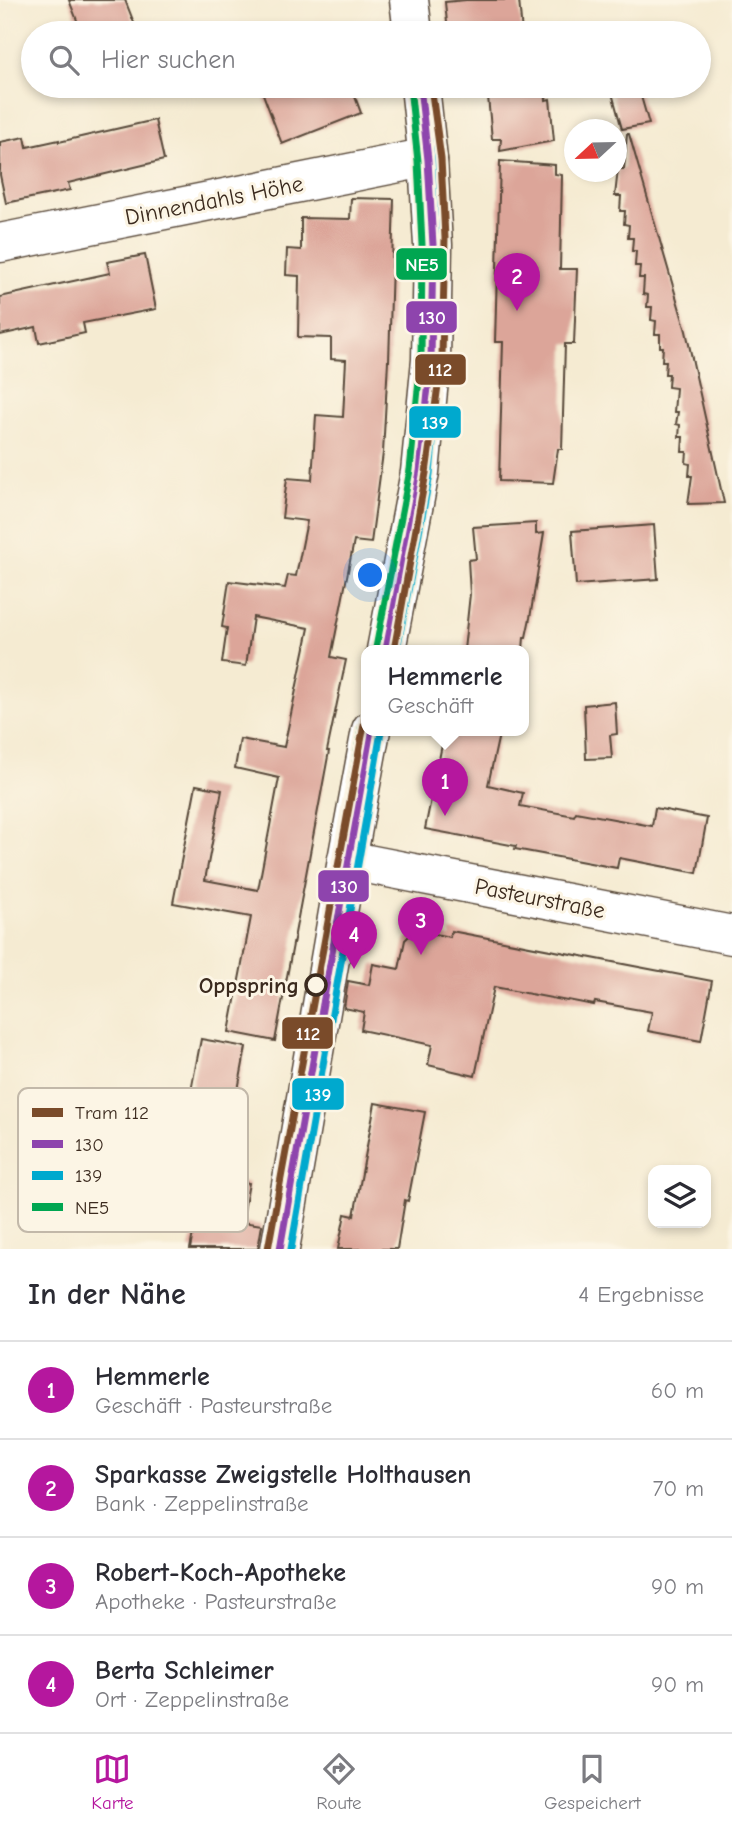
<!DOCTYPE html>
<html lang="de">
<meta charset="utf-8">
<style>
body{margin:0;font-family:"Comic Neue",sans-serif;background:#f7f7f7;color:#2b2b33}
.controls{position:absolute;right:21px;bottom:21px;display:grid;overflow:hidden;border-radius:14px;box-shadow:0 4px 10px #0003}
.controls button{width:63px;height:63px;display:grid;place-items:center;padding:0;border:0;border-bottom:2px solid #e1e1e2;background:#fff;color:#2b2b33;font:35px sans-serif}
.compass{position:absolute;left:564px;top:119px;width:63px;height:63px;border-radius:50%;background:#fff;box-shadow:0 4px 10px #0003;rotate:248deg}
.you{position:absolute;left:371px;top:576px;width:24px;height:24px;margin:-18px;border:5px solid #fff;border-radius:50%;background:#1a73e8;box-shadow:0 0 0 10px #1a73e833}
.badge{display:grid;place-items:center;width:46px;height:46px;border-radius:50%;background:#b5179e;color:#fff;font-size:23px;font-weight:700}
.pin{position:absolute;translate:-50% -58px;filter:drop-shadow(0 2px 4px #0008)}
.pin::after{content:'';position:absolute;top:37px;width:24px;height:21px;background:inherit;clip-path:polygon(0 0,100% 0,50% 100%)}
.popup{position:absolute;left:361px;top:645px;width:168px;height:91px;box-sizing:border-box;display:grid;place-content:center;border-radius:14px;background:#fff;filter:drop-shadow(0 2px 5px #0005);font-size:23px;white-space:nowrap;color:#7c7c81}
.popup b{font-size:26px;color:#2b2b33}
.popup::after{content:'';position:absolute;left:50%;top:100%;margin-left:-14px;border:14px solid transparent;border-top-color:#fff}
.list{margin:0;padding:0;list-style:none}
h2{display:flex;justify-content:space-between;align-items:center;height:91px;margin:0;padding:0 28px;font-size:30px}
h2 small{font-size:23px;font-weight:400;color:#7c7c81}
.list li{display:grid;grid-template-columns:46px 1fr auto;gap:21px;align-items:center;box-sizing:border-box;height:98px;padding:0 28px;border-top:2px solid #e1e1e2}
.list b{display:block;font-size:26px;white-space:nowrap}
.list p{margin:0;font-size:23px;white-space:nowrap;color:#7c7c81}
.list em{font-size:23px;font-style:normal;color:#7c7c81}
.icon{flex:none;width:38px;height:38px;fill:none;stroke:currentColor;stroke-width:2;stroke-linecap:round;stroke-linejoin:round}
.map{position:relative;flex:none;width:732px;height:1249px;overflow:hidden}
.search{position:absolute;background:#fff;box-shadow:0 4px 10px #0003;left:21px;right:21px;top:21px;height:77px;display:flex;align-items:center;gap:18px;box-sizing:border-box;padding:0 24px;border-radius:38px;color:#7c7c81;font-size:26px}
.sheet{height:483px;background:#fff}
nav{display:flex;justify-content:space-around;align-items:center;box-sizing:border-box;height:98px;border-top:2px solid #e1e1e2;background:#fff;font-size:19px;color:#7c7c81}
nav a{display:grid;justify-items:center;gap:4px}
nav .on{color:#b5179e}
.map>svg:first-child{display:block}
.building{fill:#dca599}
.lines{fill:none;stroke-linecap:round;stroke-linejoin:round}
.minor-casing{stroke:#574739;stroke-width:41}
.major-casing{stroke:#574739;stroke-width:41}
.minor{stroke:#fff;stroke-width:38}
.major{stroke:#fff;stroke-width:38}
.bus-1-casing{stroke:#fcf5e5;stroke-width:12}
.bus-2-casing{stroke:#fcf5e5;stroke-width:12}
.bus-3-casing{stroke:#fcf5e5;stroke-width:12}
.bus-1{stroke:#8e44ad;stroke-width:7}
.bus-2{stroke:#00a9ce;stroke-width:7}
.bus-3{stroke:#00a651;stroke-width:7}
.tram-1-casing{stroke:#fcf5e5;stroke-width:12}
.tram-1{stroke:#7a4b2a;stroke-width:7}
.stop-dot{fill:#fcf5e5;stroke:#3b2a1e;stroke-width:3.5}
.labels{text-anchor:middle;stroke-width:6;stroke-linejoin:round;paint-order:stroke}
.street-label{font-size:23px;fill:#3b2a1e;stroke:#fcf5e5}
.stop-label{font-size:23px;font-weight:bold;fill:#3b2a1e;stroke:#fcf5e5;text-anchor:end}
.key{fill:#fcf5e5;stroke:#c2b8a9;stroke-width:2}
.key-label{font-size:19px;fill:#3b2a1e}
.line-badge{stroke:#fcf5e5;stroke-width:2.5}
.badge-label{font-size:19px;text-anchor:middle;font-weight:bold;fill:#fff}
</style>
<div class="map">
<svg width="732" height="1249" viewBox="0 0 732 1249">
<rect width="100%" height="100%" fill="#fcf5e5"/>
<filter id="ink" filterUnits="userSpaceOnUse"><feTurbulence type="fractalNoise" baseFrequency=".0143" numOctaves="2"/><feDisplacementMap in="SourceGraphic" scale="14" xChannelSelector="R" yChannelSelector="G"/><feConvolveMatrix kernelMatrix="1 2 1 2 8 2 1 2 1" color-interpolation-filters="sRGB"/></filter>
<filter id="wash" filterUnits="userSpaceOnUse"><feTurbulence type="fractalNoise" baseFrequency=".00686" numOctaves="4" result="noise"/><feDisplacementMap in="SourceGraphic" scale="28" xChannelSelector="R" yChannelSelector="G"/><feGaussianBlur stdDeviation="1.57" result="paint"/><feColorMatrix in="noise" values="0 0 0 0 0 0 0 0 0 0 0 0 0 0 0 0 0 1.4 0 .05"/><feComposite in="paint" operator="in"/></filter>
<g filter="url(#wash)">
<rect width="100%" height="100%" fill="#f5ebd2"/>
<g id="blocks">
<g class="building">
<polygon points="69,0 125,0 138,33 82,33"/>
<polygon points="466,0 519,0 522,33 448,33 445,2"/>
<polygon points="260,86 351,86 361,113 282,144"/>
<polygon points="487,86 545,86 546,100 550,99 554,141 500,151 501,139 492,139"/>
<polygon points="610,86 638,86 649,124 622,129"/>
<polygon points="155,120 164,160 68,183 70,190 6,203 0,175 0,142 25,137 27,147 59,140 59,142"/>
<polygon points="627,134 629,134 686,331 724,503 688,504 692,476 689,476 690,464 686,463 687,452 682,452 683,437 679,437 680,425 676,424 678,412 674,412 676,388 668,387 669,374 665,374 666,361 662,361 663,347 660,347 660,334 655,334 656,321 651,320 652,307 647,307 648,295 643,294 644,278 639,278 640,266 635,266 636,251 632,251 633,238 628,238 629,225 624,224 625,211 620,211 621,196 615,196 618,169 624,169"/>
<polygon points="500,161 555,165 555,174 562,175 560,269 577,269 574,344 565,344 562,449 558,449 553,483 499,481 503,342 495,342"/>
<polygon points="351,198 394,199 389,361 388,361 383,453 371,543 354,541 331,657 346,660 327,751 329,751 275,1041 229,1032 251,917 173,903 196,785 222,790 205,880 258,890 279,778 235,768 240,739 284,747 309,628 253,617 246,666 222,663 227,628 222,627 229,581 285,588 288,575 296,576 307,521 282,518 287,478 312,480 316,415 343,417 346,360 331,359 331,338 298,337 299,276 286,275 287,249 301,250 301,218 350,219"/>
<polygon points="145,255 156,309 83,323 85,333 39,343 36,327 0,335 0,297 110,273 107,262"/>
<polygon points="536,523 536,534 544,533 530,618 526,637 524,637 523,650 464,650 470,594 468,560 476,559 473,527"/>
<polygon points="654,525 658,579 576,585 572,531"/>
<polygon points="615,702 617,734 610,735 612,758 586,759 584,705"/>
<polygon points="445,730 500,730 488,785 523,793 520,806 574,816 576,812 652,826 655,808 707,818 697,873 619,858 617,868 515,849 516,846 425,829"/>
<polygon points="420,931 450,937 451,931 712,981 701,1041 648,1031 652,1012 595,1002 594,1005 568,1000 567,1001 494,987 475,1076 428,1065 432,1045 361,1030 364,1012 344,1008 348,981 369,985 373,964 399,969 405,940 411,934"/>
<polygon points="201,1039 246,1047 224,1166 178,1158"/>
<polygon points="375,1103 425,1112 408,1201 405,1200 397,1249 338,1249 345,1214 354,1216"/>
<polygon points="204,1174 249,1183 242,1222 262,1225 258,1249 190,1249"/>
</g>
</g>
</g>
<g filter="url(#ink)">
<use href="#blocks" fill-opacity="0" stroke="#574739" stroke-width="2"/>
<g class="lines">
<g class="minor-casing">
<g id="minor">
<polyline points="0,243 419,159 428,160"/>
<polyline points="347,860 732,935"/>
</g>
</g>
<g class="major-casing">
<g id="major">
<polyline points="409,0 413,33"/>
<polyline points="386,650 420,472 431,360 433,245 428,160 420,86"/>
<polyline points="280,1249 347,860 371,730"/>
</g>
</g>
<use href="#minor" class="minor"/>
<use href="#major" class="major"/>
<g class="bus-1-casing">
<g id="bus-1">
<polyline points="386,650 420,472 431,360 433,245 428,160 420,86"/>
<polyline points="280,1249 371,730"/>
</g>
</g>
<g class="bus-2-casing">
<g id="bus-2">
<polyline points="397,650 430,474 441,361 443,244 438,159 431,86"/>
<polyline points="291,1249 381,732"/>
</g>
</g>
<g class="bus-3-casing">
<g id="bus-3">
<polyline points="376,648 410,470 421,359 422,245 418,161 410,87"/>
<polyline points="270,1247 361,728"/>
</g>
</g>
<use href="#bus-1" class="bus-1"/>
<use href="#bus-2" class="bus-2"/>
<use href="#bus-3" class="bus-3"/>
<g class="tram-1-casing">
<g id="tram-1">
<polyline points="394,650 426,473 442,356 445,238 441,159 431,86"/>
<polyline points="268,1249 366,714"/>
</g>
</g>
<use href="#tram-1" class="tram-1"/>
</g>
</g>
<circle class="stop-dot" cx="316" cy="985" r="10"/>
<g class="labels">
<g class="street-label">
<text transform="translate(214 200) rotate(-11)" y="8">Dinnendahls Höhe</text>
<text transform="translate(540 898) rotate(11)" y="8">Pasteurstraße</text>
</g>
<g class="stop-label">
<text x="299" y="993">Oppspring</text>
</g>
</g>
<rect x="18" y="1088" width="230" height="144" rx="10" class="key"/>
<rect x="32" y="1108" width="31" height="9" fill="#7a4b2a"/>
<rect x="32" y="1140" width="31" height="8" fill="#8e44ad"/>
<rect x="32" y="1171" width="31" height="9" fill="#00a9ce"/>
<rect x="32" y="1203" width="31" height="8" fill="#00a651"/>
<g class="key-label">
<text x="75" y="1119">Tram 112</text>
<text x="75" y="1151">130</text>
<text x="75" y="1182">139</text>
<text x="75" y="1214">NE5</text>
</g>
<g class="line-badge">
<rect x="395" y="247" width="53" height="34" rx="7" fill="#00a651"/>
<rect x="405" y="300" width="53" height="34" rx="7" fill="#8e44ad"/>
<rect x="414" y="353" width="53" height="33" rx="7" fill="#7a4b2a"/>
<rect x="408" y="405" width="54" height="34" rx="7" fill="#00a9ce"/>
<rect x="317" y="869" width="53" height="34" rx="7" fill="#8e44ad"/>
<rect x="281" y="1016" width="53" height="34" rx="7" fill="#7a4b2a"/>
<rect x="291" y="1077" width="54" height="34" rx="7" fill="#00a9ce"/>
</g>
<g class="badge-label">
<text x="422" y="271">NE5</text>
<text x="432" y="324">130</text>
<text x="440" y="376">112</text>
<text x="435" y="429">139</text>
<text x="344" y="893">130</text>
<text x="308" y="1040">112</text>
<text x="318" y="1101">139</text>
</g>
</svg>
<div class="controls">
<button><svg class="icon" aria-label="layers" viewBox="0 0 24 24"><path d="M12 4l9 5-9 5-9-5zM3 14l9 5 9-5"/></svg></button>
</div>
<svg class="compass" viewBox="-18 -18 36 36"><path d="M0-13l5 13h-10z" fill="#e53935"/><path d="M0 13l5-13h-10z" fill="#7c7c81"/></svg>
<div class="you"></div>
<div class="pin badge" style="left:445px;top:816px">1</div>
<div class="popup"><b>Hemmerle</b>Geschäft</div>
<div class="pin badge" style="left:517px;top:311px">2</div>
<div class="pin badge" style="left:421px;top:955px">3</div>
<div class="pin badge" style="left:354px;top:969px">4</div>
<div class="search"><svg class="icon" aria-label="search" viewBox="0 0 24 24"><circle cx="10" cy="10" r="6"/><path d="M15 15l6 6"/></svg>Hier suchen</div>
</div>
<section class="sheet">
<h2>In der Nähe<small>4 Ergebnisse</small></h2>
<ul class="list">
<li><span class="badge">1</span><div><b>Hemmerle</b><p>Geschäft · Pasteurstraße</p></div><em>60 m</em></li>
<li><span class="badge">2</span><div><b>Sparkasse Zweigstelle Holthausen</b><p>Bank · Zeppelinstraße</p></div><em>70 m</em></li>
<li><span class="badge">3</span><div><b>Robert-Koch-Apotheke</b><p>Apotheke · Pasteurstraße</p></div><em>90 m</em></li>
<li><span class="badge">4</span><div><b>Berta Schleimer</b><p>Ort · Zeppelinstraße</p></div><em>90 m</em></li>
</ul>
</section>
<nav>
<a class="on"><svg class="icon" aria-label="map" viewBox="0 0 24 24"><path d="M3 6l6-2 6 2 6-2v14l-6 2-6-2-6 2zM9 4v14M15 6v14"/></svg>Karte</a>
<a><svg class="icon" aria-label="directions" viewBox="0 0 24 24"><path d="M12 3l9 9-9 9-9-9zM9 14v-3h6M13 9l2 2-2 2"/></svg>Route</a>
<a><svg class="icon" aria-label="saved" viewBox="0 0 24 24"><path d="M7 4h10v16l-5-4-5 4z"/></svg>Gespeichert</a>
</nav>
